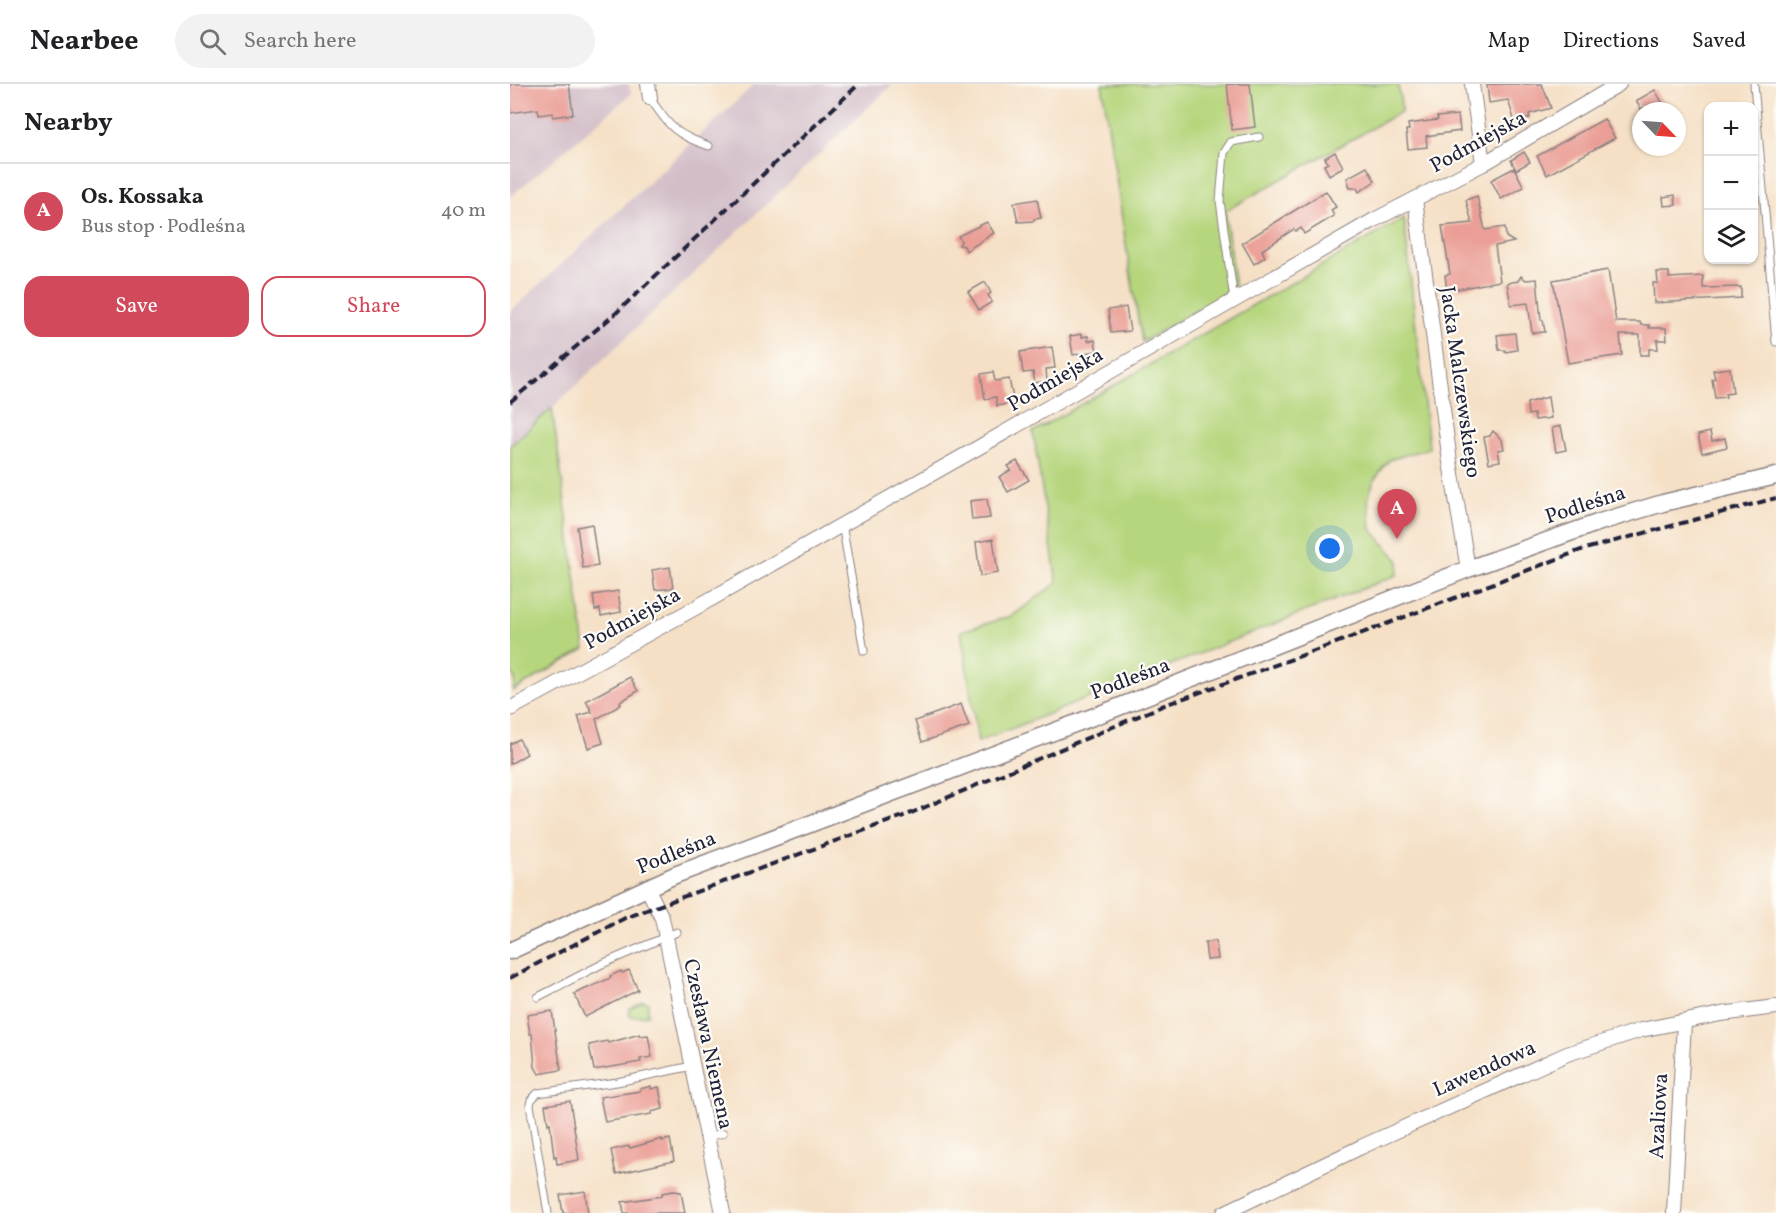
<!DOCTYPE html>
<meta charset="utf-8">
<style>
body{margin:0;font-family:Vollkorn,serif;background:#f2f2f2;color:#202124}
.controls{position:absolute;right:18px;top:18px;display:grid;overflow:hidden;border-radius:12px;box-shadow:0 2px 4px #0004}
.controls button{width:54px;height:54px;display:grid;place-items:center;padding:0;border:0;border-bottom:2px solid #e0e0e0;background:#fff;color:#202124;font:30px sans-serif}
.compass{position:absolute;left:1122px;top:18px;width:54px;height:54px;border-radius:50%;background:#fff;box-shadow:0 2px 4px #0004;rotate:115deg}
.you{position:absolute;left:820px;top:465px;width:21px;height:21px;margin:-15px;border:4px solid #fff;border-radius:50%;background:#1a73e8;box-shadow:0 0 0 9px #1a73e833}
.badge{display:grid;place-items:center;width:39px;height:39px;border-radius:50%;background:#d1495b;color:#fff;font-size:20px;font-weight:700}
.pin{position:absolute;translate:-50% -50px;filter:drop-shadow(0 2px 3px #0008)}
.pin::after{content:'';position:absolute;top:32px;width:21px;height:18px;background:inherit;clip-path:polygon(0 0,100% 0,50% 100%)}
.list{margin:0;padding:0;list-style:none}
h2{display:flex;justify-content:space-between;align-items:center;height:78px;margin:0;padding:0 24px;font-size:26px}
h2 small{font-size:20px;font-weight:400;color:#757577}
.list li{display:grid;grid-template-columns:39px 1fr auto;gap:18px;align-items:center;box-sizing:border-box;height:96px;padding:0 24px;border-top:2px solid #e0e0e0}
.list b{display:block;font-size:22px;white-space:nowrap}
.list p{margin:0;font-size:20px;white-space:nowrap;color:#757577}
.list em{font-size:20px;font-style:normal;color:#757577}
.actions{display:flex;gap:12px;padding:18px 24px}
.actions a{flex:1;padding:14px 0;border:2px solid #d1495b;border-radius:18px;text-align:center;font-size:21px;color:#d1495b}
.actions .main{background:#d1495b;color:#fff}
.icon{flex:none;width:33px;height:33px;fill:none;stroke:currentColor;stroke-width:2;stroke-linecap:round;stroke-linejoin:round}
.map{position:relative;flex:none;width:1266px;height:1129px;overflow:hidden}
header{display:flex;align-items:center;gap:36px;box-sizing:border-box;height:84px;padding:0 30px;background:#fff;border-bottom:2px solid #e0e0e0}
header strong{font-size:28px}
nav{display:flex;gap:33px;margin-inline-start:auto;font-size:21px}
.search{width:420px;height:54px;background:#f2f2f2;display:flex;align-items:center;gap:15px;box-sizing:border-box;padding:0 21px;border-radius:33px;color:#757577;font-size:22px}
main{display:flex}
aside{flex:1;background:#fff}
.map>svg:first-child{display:block}
.industrial{fill:#d2bdc8}
.green{fill:#b6d67d;stroke:#6c7c5c;stroke-width:1.5}
.building{fill:#ea9e95}
.lines{fill:none;stroke-linecap:round;stroke-linejoin:round}
.service-casing{stroke:#8c8180;stroke-width:9}
.minor-casing{stroke:#8c8180;stroke-width:16}
.tertiary-casing{stroke:#8c8180;stroke-width:19}
.service{stroke:#fff;stroke-width:7}
.minor{stroke:#fff;stroke-width:14}
.tertiary{stroke:#fff;stroke-width:16}
.rail{stroke:#22223b;stroke-width:4;stroke-dasharray:9 4.5;stroke-linecap:butt}
.labels{text-anchor:middle;stroke-width:4.5;stroke-linejoin:round;paint-order:stroke}
.street-label{font-size:21px;fill:#22223b;stroke:#fdfcf7}
</style>
<header>
<strong>Nearbee</strong>
<div class="search"><svg class="icon" aria-label="search" viewBox="0 0 24 24"><circle cx="10" cy="10" r="6"/><path d="M15 15l6 6"/></svg>Search here</div>
<nav><a>Map</a><a>Directions</a><a>Saved</a></nav>
</header>
<main>
<aside>
<h2>Nearby<small></small></h2>
<ul class="list">
<li><span class="badge">A</span><div><b>Os. Kossaka</b><p>Bus stop · Podleśna</p></div><em>40 m</em></li>
</ul>
<div class="actions"><a class="main">Save</a><a>Share</a></div>
</aside>
<div class="map">
<svg width="1266" height="1129" viewBox="0 0 1266 1129">
<rect width="100%" height="100%" fill="#fdfcf7"/>
<filter id="ink" filterUnits="userSpaceOnUse"><feTurbulence type="fractalNoise" baseFrequency=".0167" numOctaves="2"/><feDisplacementMap in="SourceGraphic" scale="12" xChannelSelector="R" yChannelSelector="G"/><feConvolveMatrix kernelMatrix="1 2 1 2 8 2 1 2 1" color-interpolation-filters="sRGB"/></filter>
<filter id="wash" filterUnits="userSpaceOnUse"><feTurbulence type="fractalNoise" baseFrequency=".008" numOctaves="4" result="noise"/><feDisplacementMap in="SourceGraphic" scale="24" xChannelSelector="R" yChannelSelector="G"/><feGaussianBlur stdDeviation="1.35" result="paint"/><feColorMatrix in="noise" values="0 0 0 0 0 0 0 0 0 0 0 0 0 0 0 0 0 1.4 0 .05"/><feComposite in="paint" operator="in"/></filter>
<g filter="url(#wash)">
<rect width="100%" height="100%" fill="#f5e0c6"/>
<g class="industrial">
<polygon points="0,0 119,0 121,10 0,113"/>
<polygon points="245,0 383,0 42,324 0,361 0,228"/>
</g>
<g class="green">
<polygon points="592,0 888,0 892,27 715,127 725,204 632,258 617,168"/>
<polygon points="894,134 919,364 879,376 864,396 858,414 861,445 889,477 887,491 468,658 451,547 502,532 547,499 523,348"/>
<polygon points="42,324 75,565 3,607 5,595 0,585 0,362"/>
<polygon points="134,917 138,919 138,931 120,933 119,925"/>
</g>
<g id="blocks">
<g class="building">
<polygon points="0,0 59,0 63,30 43,33 43,29 29,31 28,25 0,29"/>
<polygon points="717,0 740,0 745,43 722,46"/>
<polygon points="977,0 1032,0 1041,24 1019,30 1020,34 1005,38 998,16 979,19"/>
<polygon points="1145,6 1157,27 1136,27 1134,24 1131,25 1126,17"/>
<polygon points="948,31 950,47 916,52 917,63 898,65 896,46 899,46 898,40 928,36 927,33"/>
<polygon points="1094,35 1105,54 1037,91 1027,72"/>
<polygon points="825,68 833,83 819,91 814,81 818,79 815,74"/>
<polygon points="1014,68 1020,78 1006,86 1001,76"/>
<polygon points="857,83 865,97 849,108 847,104 840,104 837,94"/>
<polygon points="1004,84 1014,103 991,115 981,96"/>
<polygon points="816,107 826,123 821,126 824,132 794,150 791,144 786,147 784,145 752,166 755,173 744,180 732,159"/>
<polygon points="1165,111 1166,121 1154,122 1153,113"/>
<polygon points="967,112 975,146 995,143 996,153 1004,158 985,162 990,197 937,207 935,191 940,190 932,142 962,139 956,116"/>
<polygon points="527,115 531,134 524,135 524,137 508,138 504,119"/>
<polygon points="477,138 484,149 456,167 454,162 449,161 451,157 448,152"/>
<polygon points="1098,186 1106,238 1130,238 1131,241 1139,241 1139,244 1156,244 1157,256 1147,256 1148,265 1139,265 1139,271 1130,271 1130,251 1110,251 1112,271 1058,279 1043,196"/>
<polygon points="1147,188 1159,188 1159,194 1193,192 1193,204 1231,203 1231,214 1144,219 1143,199 1148,199"/>
<polygon points="1011,192 1016,196 1027,195 1031,236 1033,236 1035,248 1022,249 1018,219 1001,221 997,199 1008,197"/>
<polygon points="475,198 481,209 478,211 482,218 469,226 458,208"/>
<polygon points="616,223 620,247 601,249 598,226"/>
<polygon points="1005,249 1007,266 995,268 995,266 989,266 987,251"/>
<polygon points="572,250 572,253 578,252 578,257 585,256 587,267 563,271 560,252"/>
<polygon points="542,263 545,284 536,285 537,297 525,299 523,288 513,289 510,268"/>
<polygon points="1220,284 1223,309 1215,310 1216,313 1205,314 1202,295 1205,294 1203,286"/>
<polygon points="483,288 485,297 499,295 504,319 487,322 486,313 475,315 471,290"/>
<polygon points="1038,313 1041,334 1025,336 1024,330 1018,331 1017,319"/>
<polygon points="1051,342 1056,366 1046,368 1042,344"/>
<polygon points="983,347 992,356 994,365 988,366 990,377 979,379 974,353 980,352"/>
<polygon points="1200,348 1202,357 1215,354 1217,363 1192,369 1188,351"/>
<polygon points="507,377 519,396 498,408 489,393 501,386 498,382"/>
<polygon points="477,415 480,434 462,436 460,417"/>
<polygon points="82,440 88,482 73,484 67,443"/>
<polygon points="483,455 488,489 470,492 466,458"/>
<polygon points="160,483 163,504 145,506 142,486"/>
<polygon points="108,507 111,528 91,532 90,525 85,526 83,511"/>
<polygon points="120,593 128,607 110,618 111,621 86,635 93,659 78,664 68,632 82,628 76,617"/>
<polygon points="451,620 459,642 412,658 405,637"/>
<polygon points="9,655 17,670 0,680 0,660"/>
<polygon points="706,857 708,875 697,876 695,859"/>
<polygon points="119,886 128,906 75,933 64,910 101,894 100,892 111,887 112,889"/>
<polygon points="42,927 51,986 29,990 25,983 22,950 20,950 17,931"/>
<polygon points="130,950 130,952 138,951 142,973 130,975 131,978 84,986 79,961 97,957 98,959"/>
<polygon points="141,1002 141,1005 149,1003 153,1025 141,1028 142,1030 95,1038 90,1013 130,1007 130,1005"/>
<polygon points="60,1017 69,1076 47,1080 46,1072 44,1073 40,1039 38,1040 35,1021"/>
<polygon points="152,1055 152,1057 160,1055 164,1077 106,1090 101,1066 119,1062 120,1064"/>
<polygon points="75,1107 78,1129 53,1129 50,1111"/>
<polygon points="163,1107 171,1108 175,1129 114,1129 112,1118 152,1112 152,1109"/>
</g>
</g>
</g>
<g filter="url(#ink)">
<use href="#blocks" fill-opacity="0" stroke="#8c8180" stroke-width="1.5"/>
<g class="lines">
<g class="service-casing">
<g id="service">
<polyline points="1244,0 1266,258"/>
<path d="M 140,14 C 159,43 166,51 199,62"/>
<polyline points="724,216 710,117 714,69 721,58 749,53"/>
<polyline points="332,440 354,567"/>
<polyline points="28,913 92,880 167,848"/>
<polyline points="197,1053 213,1049"/>
<polyline points="38,1129 20,1021 21,1016 28,1009 107,998 182,982"/>
</g>
</g>
<g class="minor-casing">
<g id="minor">
<polyline points="138,0 140,14"/>
<polyline points="962,0 973,80"/>
<polyline points="905,115 940,378 958,485"/>
<polyline points="0,625 185,524 464,366 864,136 973,80 1109,0"/>
<polyline points="137,803 152,834 213,1129"/>
<polyline points="714,1129 851,1063 1057,970 1131,946 1211,930 1266,923"/>
<polyline points="1164,1129 1174,938"/>
</g>
</g>
<g class="tertiary-casing">
<polyline id="tertiary" points="0,867 165,791 601,626 958,485 1090,438 1153,419 1266,392"/>
</g>
<use href="#service" class="service"/>
<use href="#minor" class="minor"/>
<use href="#tertiary" class="tertiary"/>
<g class="rail">
<polyline points="0,318 105,230 349,0"/>
<polyline points="0,894 115,834 399,730 652,622 818,562 1071,466 1266,414"/>
</g>
</g>
</g>
<g class="labels">
<g class="street-label">
<text transform="translate(968 57) rotate(-29)" y="7">Podmiejska</text>
<text transform="translate(545 295) rotate(-30)" y="7">Podmiejska</text>
<text transform="translate(951 298) rotate(82)" y="7">Jacka Malczewskiego</text>
<text transform="translate(1075 420) rotate(-18)" y="7">Podleśna</text>
<text transform="translate(122 534) rotate(-29)" y="7">Podmiejska</text>
<text transform="translate(620 594) rotate(-21)" y="7">Podleśna</text>
<text transform="translate(166 768) rotate(-22)" y="7">Podleśna</text>
<text transform="translate(199 960) rotate(78)" y="7">Czesława Niemena</text>
<text transform="translate(974 984) rotate(-24)" y="7">Lawendowa</text>
<text transform="translate(1148 1032) rotate(-87)" y="7">Azaliowa</text>
</g>
</g>
</svg>
<div class="controls">
<button>+</button>
<button>−</button>
<button><svg class="icon" aria-label="layers" viewBox="0 0 24 24"><path d="M12 4l9 5-9 5-9-5zM3 14l9 5 9-5"/></svg></button>
</div>
<svg class="compass" viewBox="-18 -18 36 36"><path d="M0-13l5 13h-10z" fill="#e53935"/><path d="M0 13l5-13h-10z" fill="#757577"/></svg>
<div class="you"></div>
<div class="pin badge" style="left:887px;top:455px">A</div>
</div>
</main>
